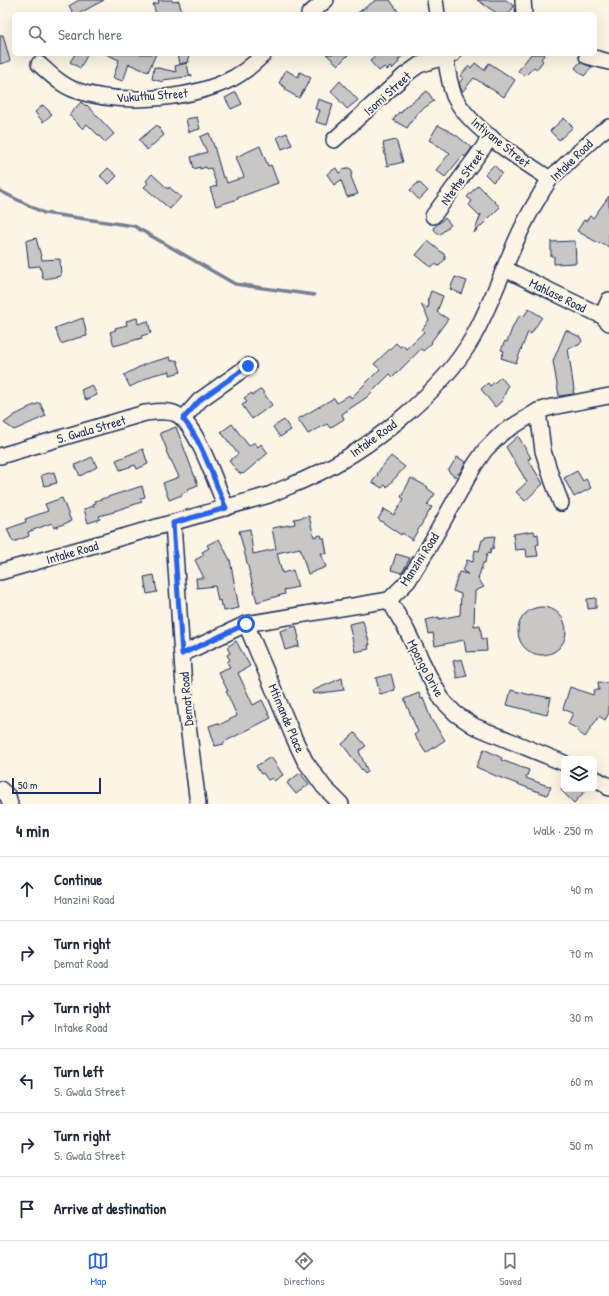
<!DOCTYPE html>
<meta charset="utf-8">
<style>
body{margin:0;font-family:"Patrick Hand",sans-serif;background:#f6f6f7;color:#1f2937}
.controls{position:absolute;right:12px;bottom:12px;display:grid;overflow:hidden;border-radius:6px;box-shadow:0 4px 16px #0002}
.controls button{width:36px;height:36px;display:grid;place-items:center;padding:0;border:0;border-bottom:1px solid #e0e1e3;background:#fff;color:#1f2937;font:20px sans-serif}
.scale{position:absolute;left:12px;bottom:10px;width:89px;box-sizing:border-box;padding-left:4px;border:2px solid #1b2f5e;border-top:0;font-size:11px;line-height:14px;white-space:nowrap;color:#1b2f5e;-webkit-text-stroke:3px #fcf5e5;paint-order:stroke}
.stop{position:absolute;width:12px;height:12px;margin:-9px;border:3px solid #2563eb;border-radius:50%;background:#fff}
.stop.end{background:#2563eb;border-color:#fff;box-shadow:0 1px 4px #0008}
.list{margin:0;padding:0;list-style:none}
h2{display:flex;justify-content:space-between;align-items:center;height:52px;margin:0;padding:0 16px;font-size:17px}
h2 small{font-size:13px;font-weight:400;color:#747a83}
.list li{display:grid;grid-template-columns:26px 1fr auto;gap:12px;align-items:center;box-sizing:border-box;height:64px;padding:0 16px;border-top:1px solid #e0e1e3}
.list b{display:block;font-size:15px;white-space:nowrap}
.list p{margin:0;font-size:13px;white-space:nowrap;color:#747a83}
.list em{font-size:13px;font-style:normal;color:#747a83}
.icon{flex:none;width:22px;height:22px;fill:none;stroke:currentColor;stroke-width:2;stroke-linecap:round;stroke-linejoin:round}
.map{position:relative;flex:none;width:609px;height:804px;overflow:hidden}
.search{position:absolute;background:#fff;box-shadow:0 4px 16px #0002;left:12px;right:12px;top:12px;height:44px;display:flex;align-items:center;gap:10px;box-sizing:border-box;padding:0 14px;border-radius:6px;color:#747a83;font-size:15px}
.sheet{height:436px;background:#fff}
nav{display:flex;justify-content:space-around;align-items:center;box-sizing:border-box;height:56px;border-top:1px solid #e0e1e3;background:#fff;font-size:11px;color:#747a83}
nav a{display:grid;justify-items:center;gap:2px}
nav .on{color:#2563eb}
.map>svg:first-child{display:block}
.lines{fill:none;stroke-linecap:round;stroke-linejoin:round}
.stream{stroke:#767f94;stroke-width:3.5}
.building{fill:#c8c7c6;stroke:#1b2f5e}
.minor-casing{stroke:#1b2f5e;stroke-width:18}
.minor{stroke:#fcf5e5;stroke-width:15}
.route{stroke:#2563eb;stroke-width:5}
.labels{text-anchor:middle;stroke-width:4;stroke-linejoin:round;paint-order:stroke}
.street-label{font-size:13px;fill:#1b2f5e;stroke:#fcf5e5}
</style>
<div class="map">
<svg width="609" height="804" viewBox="0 0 609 804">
<rect width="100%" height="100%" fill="#fcf5e5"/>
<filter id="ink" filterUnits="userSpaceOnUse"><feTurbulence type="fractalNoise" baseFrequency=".025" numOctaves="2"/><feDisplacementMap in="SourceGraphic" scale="8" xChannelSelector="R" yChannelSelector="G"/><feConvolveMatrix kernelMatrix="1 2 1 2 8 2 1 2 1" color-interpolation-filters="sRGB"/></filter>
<g filter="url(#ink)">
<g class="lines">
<polyline class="stream" points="0,191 44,213 134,226 235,284 314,295"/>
</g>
<g class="building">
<polygon points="79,0 104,0 78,14 74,14 69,6"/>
<polygon points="158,0 172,0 173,2 179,1 182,14 156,14 153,4 159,3"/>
<polygon points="376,0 390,0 400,14 356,14"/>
<polygon points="477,0 506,0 514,6 509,14 498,14"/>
<polygon points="0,35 3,35 10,61 0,64"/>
<polygon points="75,54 88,54 80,68 70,62"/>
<polygon points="106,54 156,54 148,72 129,64 123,81 113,78 119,60"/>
<polygon points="177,54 188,54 189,62 179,64"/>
<polygon points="326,54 349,54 338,65"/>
<polygon points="378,54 405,54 398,60 399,62 392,69 390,67 387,70 384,67 379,71 370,61"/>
<polygon points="531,54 545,54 541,59 543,61 537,69 534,67 525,76 518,71"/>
<polygon points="580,62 592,67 584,76 575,68"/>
<polygon points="187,63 189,74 192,75 192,76 163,80 163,82 152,79 154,67 176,72 175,66"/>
<polygon points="475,63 484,70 489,63 515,80 504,97 474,78 462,92 459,83 463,78 460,76 469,66 471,68"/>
<polygon points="286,70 298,77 300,72 311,78 299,98 285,90 286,88 279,83"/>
<polygon points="340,81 358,100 347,109 331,91"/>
<polygon points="427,91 434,101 417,113 407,128 393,120 399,112 401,113 405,107"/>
<polygon points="236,92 242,104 231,109 225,98"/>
<polygon points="318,99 333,104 327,125 316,122 320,110 315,109"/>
<polygon points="81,102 86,106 87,105 114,134 105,142 87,124 83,129 69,115"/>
<polygon points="43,105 52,114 43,122 35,112"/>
<polygon points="197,117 200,129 189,132 186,119"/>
<polygon points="564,118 573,127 559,140 550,131"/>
<polygon points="157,125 164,135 147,150 139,140"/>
<polygon points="438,125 456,135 472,148 465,157 463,155 445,177 436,170 450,153 429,140"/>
<polygon points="209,133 214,146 223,178 225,177 227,183 244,177 236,157 260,146 268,166 271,165 278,183 237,198 238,199 216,206 210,188 217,186 211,168 207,169 206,167 200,169 200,167 194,169 191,157 207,152 200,137"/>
<polygon points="287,133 292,145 282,149 277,137"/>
<polygon points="396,140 403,162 387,166 383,143"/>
<polygon points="494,165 502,173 493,182 485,174"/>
<polygon points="108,168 117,176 109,184 100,176"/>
<polygon points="336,168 339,173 346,168 349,168 352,170 351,177 358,194 347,197 341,180 334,185 327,174"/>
<polygon points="152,174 168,189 169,187 181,197 170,209 144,187 148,183 146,181"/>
<polygon points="419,182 428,191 419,200 410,190"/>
<polygon points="478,185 500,207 474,233 481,214 480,216 469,205 472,201 467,197"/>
<polygon points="609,196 609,247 601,243 600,244 577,231 584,220 586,221 590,216 593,218"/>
<polygon points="445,218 451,225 439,235 433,228"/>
<polygon points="36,238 42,260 60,259 61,276 43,279 40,266 29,267 26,241"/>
<polygon points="428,241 445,255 445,259 439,266 435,264 431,267 416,255"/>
<polygon points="575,241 576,263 554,264 554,256 551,256 551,242"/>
<polygon points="455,277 467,281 462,294 450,289"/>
<polygon points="431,291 443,296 437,312 448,319 431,342 432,343 423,351 421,349 393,377 390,374 367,397 342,414 344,419 330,428 327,424 308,434 298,419 334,398 337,403 349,395 351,398 380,369 374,364 396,343 400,347 403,345 406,349 424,332 422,330 429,320 421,304 428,308 429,303 427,302"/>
<polygon points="529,309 542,317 531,334 528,332 516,363 501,358 504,351 501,350 505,341 507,342 513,326 520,315 523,317"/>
<polygon points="83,318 87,336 77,338 61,344 55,328"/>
<polygon points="137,318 138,324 148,321 151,333 141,336 142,338 114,346 110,332 116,330 115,328 127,325 126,321"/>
<polygon points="566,330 580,337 582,341 579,345 568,348 574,390 573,390 574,394 559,396 553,361"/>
<polygon points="170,357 171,361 177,360 181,372 170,375 170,371 153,375 130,387 124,375 145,364"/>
<polygon points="501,377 508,386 502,401 495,407 481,389 488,383 490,386"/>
<polygon points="92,385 97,395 86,400 81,390"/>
<polygon points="261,389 272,405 252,419 242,405 247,402 244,398 252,393 253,395"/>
<polygon points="40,403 46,416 14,430 4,423 15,415 27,409 27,408"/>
<polygon points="284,420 291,430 280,437 273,427"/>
<polygon points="232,424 249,446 253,443 255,443 258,447 261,444 268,453 243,474 242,473 240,474 229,461 238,454 221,432"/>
<polygon points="176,427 198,485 188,489 188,491 182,493 182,495 169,500 163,483 179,477 171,460 170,460 166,451 167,450 160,433"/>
<polygon points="518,436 531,458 528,459 543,484 525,501 516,492 527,482 506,447"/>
<polygon points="143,449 148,464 137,469 135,465 120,470 116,460"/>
<polygon points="391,456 405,467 387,487 385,485 382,488 372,482 378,475 377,474 380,470 380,469"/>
<polygon points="92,457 97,467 80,476 75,465"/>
<polygon points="457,457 466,462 459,474 458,473 455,477 448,471"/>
<polygon points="577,471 583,481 586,479 591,488 574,497 564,478"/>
<polygon points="54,472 57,483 44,486 41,475"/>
<polygon points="411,478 428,487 427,488 435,494 427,505 432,507 412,540 402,533 401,535 378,519 384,509 394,515 404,499 401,497"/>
<polygon points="142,486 145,497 140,498 142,502 114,511 114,512 99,516 100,519 88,523 84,509 94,506 93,504 96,503 95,501"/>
<polygon points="62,498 71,521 54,528 52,523 28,532 29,536 13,542 7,529 26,522 25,519 48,511 45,504"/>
<polygon points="309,516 314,537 321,535 322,538 324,538 327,554 321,553 326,567 308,574 300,548 277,553 282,573 293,570 298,587 284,590 285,594 257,602 239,531 250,529 253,554 276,549 272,528 295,524 294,519"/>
<polygon points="534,531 535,535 538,534 539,544 536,545 538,556 527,557 526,549 515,550 513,534"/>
<polygon points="495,536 493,549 491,548 490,554 487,553 485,563 483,563 478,579 484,587 475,591 474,626 480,625 482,639 486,639 487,651 466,652 464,640 435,646 433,633 429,634 426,620 439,617 439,619 460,615 461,594 453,591 459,572 468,574 463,571 467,560 473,562 475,550 479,551 482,540 484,540 485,537"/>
<polygon points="219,539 230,560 239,608 224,611 223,605 221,606 220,600 218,601 215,586 197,588 196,578 204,578 195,560 204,555 202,552 209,548 207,545"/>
<polygon points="396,554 410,558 402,573 391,570"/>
<polygon points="154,575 157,592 147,594 144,577"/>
<polygon points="596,598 596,608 588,609 587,599"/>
<circle cx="542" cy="631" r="24"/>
<polygon points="363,621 370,645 368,645 369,649 355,652 349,624"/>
<polygon points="296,626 299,638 298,639 299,646 285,650 280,631"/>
<polygon points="236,641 250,666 238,673 253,705 262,700 271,718 224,742 224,744 215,746 209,726 218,723 219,725 237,716 226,691 228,691 218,672 230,667 227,662 230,660 227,655 230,653 227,647"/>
<polygon points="462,659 467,676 457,678 453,661"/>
<polygon points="391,674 395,690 380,694 376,678"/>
<polygon points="342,678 344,690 313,694 312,691"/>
<polygon points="598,682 609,683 609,713 605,720 599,716 585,737 577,731 578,729 568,724 573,713 563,709 570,687 593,695 594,690 599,690"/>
<polygon points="511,690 531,695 531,694 551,698 547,715 507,705"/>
<polygon points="419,693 421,699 423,698 431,719 445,740 426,753 414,735 418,732 404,699"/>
<polygon points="355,733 366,746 359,751 368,772 365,774 342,744"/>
<polygon points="484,749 502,758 501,760 529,770 526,778 551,787 547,795 496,776 476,767"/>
<polygon points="271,757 283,775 274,781 272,778 268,780 263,773 261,774 256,766"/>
<polygon points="300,773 309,784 296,794 287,783"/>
<polygon points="560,789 587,789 574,803"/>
</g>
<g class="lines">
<g class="minor-casing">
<g id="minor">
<polyline points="435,0 437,14"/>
<polyline points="523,0 524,14"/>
<polyline points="309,14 326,0"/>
<path d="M 445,54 C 447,67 449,83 454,96 C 469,128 521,160 550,179"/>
<polyline points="587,56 609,62"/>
<path d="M 39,64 C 50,74 61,85 75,90 C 117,105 184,100 225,82 C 239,76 253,65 264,54"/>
<polyline points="334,140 405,75 419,65 453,54"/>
<polyline points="433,216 491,137"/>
<polyline points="505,269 602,316 609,323"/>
<polyline points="602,316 609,300"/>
<polyline points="538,411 543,451 552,479 561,503"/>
<polyline points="183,419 200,400 248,366"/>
<path d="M 0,456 L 145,413 C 154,412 167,410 176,414 C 196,423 217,486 226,508"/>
<polyline points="173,523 185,702 198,804"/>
<path d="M 0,572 L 269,495 C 282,489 295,484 308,478 C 366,452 442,393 473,337 C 498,292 511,242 539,197 C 542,191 546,185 550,179 C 553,175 559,171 563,167 C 575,155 588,144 601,132 L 609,127"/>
<polyline points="389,600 407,631 429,676 443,701 456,714 474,726 564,763"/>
<polyline points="246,624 294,738 305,761 324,787 341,804"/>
<polyline points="182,654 246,624 389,600 408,581 427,550 474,466 485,450 502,433 538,411 552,407 609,396"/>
<polyline points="594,778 607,785 609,788"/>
<polyline points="0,789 8,796 10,804"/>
</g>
</g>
<use href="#minor" class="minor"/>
</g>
</g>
<g class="lines" filter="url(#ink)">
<path class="route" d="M 246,624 L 182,654 L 173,523 L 226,508 C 214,481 202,440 183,419 L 200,400 L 248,366"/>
</g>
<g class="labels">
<g class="street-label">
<text transform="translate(387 93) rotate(-42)" y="5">Isomi Street</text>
<text transform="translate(152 95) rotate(-4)" y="5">Vukuthu Street</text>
<text transform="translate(501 142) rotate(39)" y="5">Intiyane Street</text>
<text transform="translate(571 160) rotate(-44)" y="5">Intake Road</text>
<text transform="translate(462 177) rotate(-54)" y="5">Ntethe Street</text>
<text transform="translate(558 295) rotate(26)" y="5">Mahlase Road</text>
<text transform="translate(91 429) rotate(-16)" y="5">S. Gwala Street</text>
<text transform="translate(373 438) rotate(-36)" y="5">Intake Road</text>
<text transform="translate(72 552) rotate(-16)" y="5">Intake Road</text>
<text transform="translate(419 559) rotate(-57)" y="5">Manzini Road</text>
<text transform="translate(426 668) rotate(62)" y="5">Mpongo Drive</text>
<text transform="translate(186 699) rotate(-95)" y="5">Demat Road</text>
<text transform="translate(287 718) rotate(67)" y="5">Mtimande Place</text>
</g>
</g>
</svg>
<div class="controls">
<button><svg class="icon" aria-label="layers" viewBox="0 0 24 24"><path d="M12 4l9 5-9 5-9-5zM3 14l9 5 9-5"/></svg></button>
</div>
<div class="scale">50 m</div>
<div class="stop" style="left:246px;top:624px"></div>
<div class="stop end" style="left:248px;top:366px"></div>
<div class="search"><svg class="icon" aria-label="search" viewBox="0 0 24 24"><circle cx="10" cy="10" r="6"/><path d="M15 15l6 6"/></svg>Search here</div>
</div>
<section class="sheet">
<h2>4 min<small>Walk · 250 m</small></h2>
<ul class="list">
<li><svg class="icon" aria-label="ahead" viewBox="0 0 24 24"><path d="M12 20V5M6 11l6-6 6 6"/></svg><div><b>Continue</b><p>Manzini Road</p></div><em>40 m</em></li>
<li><svg class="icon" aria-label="right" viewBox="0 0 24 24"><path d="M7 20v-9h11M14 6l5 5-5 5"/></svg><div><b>Turn right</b><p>Demat Road</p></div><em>70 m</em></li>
<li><svg class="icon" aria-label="right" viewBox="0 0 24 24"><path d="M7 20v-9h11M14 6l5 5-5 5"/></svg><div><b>Turn right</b><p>Intake Road</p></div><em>30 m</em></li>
<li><svg class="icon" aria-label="left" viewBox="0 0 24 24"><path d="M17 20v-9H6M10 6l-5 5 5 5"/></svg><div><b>Turn left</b><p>S. Gwala Street</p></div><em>60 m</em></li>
<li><svg class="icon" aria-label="right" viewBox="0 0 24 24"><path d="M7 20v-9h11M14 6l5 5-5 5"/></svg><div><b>Turn right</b><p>S. Gwala Street</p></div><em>50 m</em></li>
<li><svg class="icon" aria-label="arrive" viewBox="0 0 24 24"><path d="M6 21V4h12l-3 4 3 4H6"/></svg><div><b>Arrive at destination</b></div></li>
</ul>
</section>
<nav>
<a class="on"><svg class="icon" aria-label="map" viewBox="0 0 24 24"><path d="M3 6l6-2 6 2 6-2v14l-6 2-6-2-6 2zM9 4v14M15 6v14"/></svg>Map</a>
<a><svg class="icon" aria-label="directions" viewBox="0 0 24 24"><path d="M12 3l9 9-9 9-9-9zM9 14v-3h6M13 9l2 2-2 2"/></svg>Directions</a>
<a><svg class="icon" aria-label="saved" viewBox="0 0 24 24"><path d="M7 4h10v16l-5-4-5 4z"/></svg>Saved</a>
</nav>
